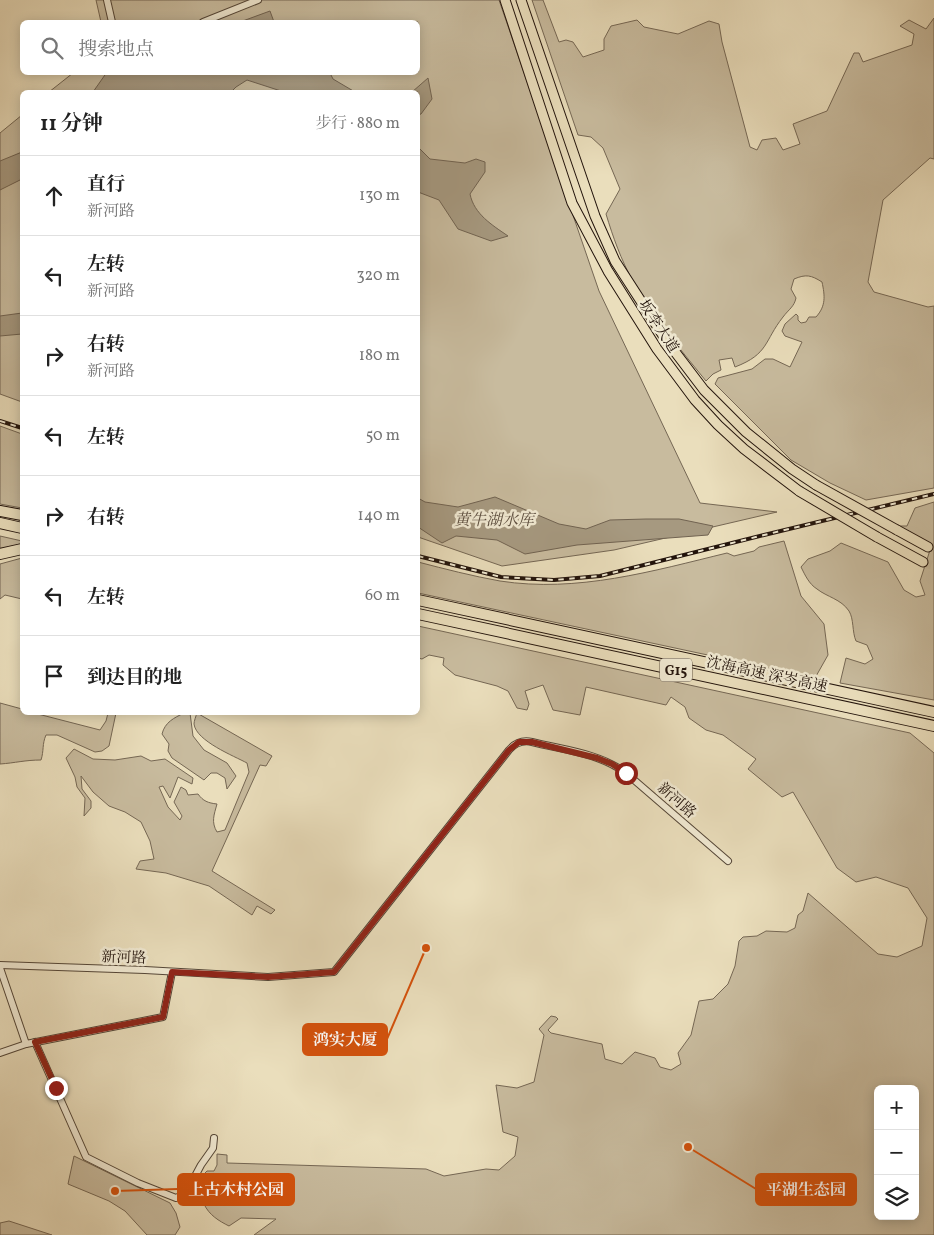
<!DOCTYPE html>
<html lang="zh">
<meta charset="utf-8">
<style>
body{margin:0;font-family:Vollkorn,"Noto Serif SC",serif;background:#f2f2f2;color:#222}
.controls{position:absolute;right:15px;bottom:15px;display:grid;overflow:hidden;border-radius:8px;box-shadow:0 2px 12px #0003}
.controls button{width:45px;height:45px;display:grid;place-items:center;padding:0;border:0;border-bottom:1px solid #e0e0e0;background:#fff;color:#222;font:25px sans-serif}
.stop{position:absolute;width:15px;height:15px;margin:-11px;border:4px solid #8f2418;border-radius:50%;background:#fff}
.stop.end{background:#8f2418;border-color:#fff;box-shadow:0 1px 5px #0008}
.list{margin:0;padding:0;list-style:none}
h2{display:flex;justify-content:space-between;align-items:center;height:65px;margin:0;padding:0 20px;font-size:21px}
h2 small{font-size:16px;font-weight:400;color:#767676}
.list li{display:grid;grid-template-columns:32px 1fr auto;gap:15px;align-items:center;box-sizing:border-box;height:80px;padding:0 20px;border-top:1px solid #e0e0e0}
.list b{display:block;font-size:19px;white-space:nowrap}
.list p{margin:0;font-size:16px;white-space:nowrap;color:#767676}
.list em{font-size:16px;font-style:normal;color:#767676}
.icon{flex:none;width:28px;height:28px;fill:none;stroke:currentColor;stroke-width:2;stroke-linecap:round;stroke-linejoin:round}
.map{position:relative;flex:none;width:934px;height:1235px;overflow:hidden}
.search{position:absolute;background:#fff;box-shadow:0 2px 12px #0003;left:20px;top:20px;width:400px;height:55px;display:flex;align-items:center;gap:12px;box-sizing:border-box;padding:0 18px;border-radius:8px;color:#767676;font-size:19px}
.panel{position:absolute;background:#fff;box-shadow:0 2px 12px #0003;left:20px;top:90px;width:400px;height:625px;border-radius:8px}
.map>svg:first-child{display:block}
.green{fill:#c8bb9e;stroke:#756754;fill-rule:evenodd}
.water{fill:#a69980;stroke:#716351}
.lines{fill:none;stroke-linecap:round;stroke-linejoin:round}
.major-tunnel{stroke:#c2b599;stroke-width:9;stroke-dasharray:9 4.5;stroke-linecap:butt}
.minor-casing{stroke:#544637;stroke-width:8}
.major-casing{stroke:#22130b;stroke-width:11}
.highway-casing{stroke:#22130b;stroke-width:12}
.minor{stroke:#f1ead3;stroke-width:6}
.major{stroke:#eadebc;stroke-width:9}
.highway{stroke:#eadebc;stroke-width:10}
.rail-casing{stroke:#22130b;stroke-width:4}
.rail{stroke:#f1ead3;stroke-width:2;stroke-dasharray:5.5;stroke-linecap:butt}
.major-bridge-casing{stroke:#22130b;stroke-width:11;stroke-linecap:butt}
.major-bridge{stroke:#eadebc;stroke-width:9}
.route{stroke:#8f2418;stroke-width:6}
.labels{text-anchor:middle;stroke-width:5;stroke-linejoin:round;paint-order:stroke}
.shield{fill:#f1ead3;stroke:#605447;stroke-width:1}
.shield-label{font-size:14px;font-weight:bold;fill:#22130b}
.street-label{font-size:15px;fill:#22130b;stroke:#f1ead3}
.water-label{font-size:16px;font-style:italic;fill:#5d4f40;stroke:#f1ead3}
.leader{fill:none;stroke:#d4520c;stroke-width:2}
.callout-dot{fill:#d4520c;stroke:#f1ead3;stroke-width:2}
.callout{fill:#d4520c;stroke:#d4520c;stroke-width:2}
.callout-label{font-size:16px;text-anchor:middle;font-weight:bold;fill:#fff}
</style>
<div class="map">
<svg width="934" height="1235" viewBox="0 0 934 1235">
<rect width="100%" height="100%" fill="#eadebc"/>
<filter id="stains"><feTurbulence type="fractalNoise" baseFrequency=".004" numOctaves="4"/><feColorMatrix values="0 0 0 0 .2 0 0 0 0 .09 0 0 0 0 .02 0 0 0 .5 -.17"/></filter>
<radialGradient id="worn" r=".72"><stop offset=".6" stop-color="#630" stop-opacity="0"/><stop offset="1" stop-color="#630" stop-opacity=".3"/></radialGradient>
<g class="green">
<polygon points="96,0 499,0 599,291 700,503 777,512 614,550 502,566 418,537 418,92 49,92 73,73 418,72 418,22 101,22"/>
<path d="M 532,0 L 543,0 L 559,42 L 566,40 L 573,42 L 583,57 L 604,50 L 604,39 L 611,26 L 637,20 L 644,27 L 678,34 L 709,21 L 719,24 L 722,42 L 750,147 L 757,150 L 762,140 L 776,138 L 783,150 L 800,144 L 793,124 L 827,111 L 854,53 L 859,53 L 863,62 L 912,45 L 914,34 L 900,26 L 909,20 L 926,29 L 934,18 L 934,159 L 930,158 L 883,200 L 868,282 L 874,292 L 928,307 L 934,306 L 934,488 L 866,500 L 830,483 L 791,460 L 715,384 L 718,378 L 752,369 L 765,359 L 773,359 L 790,367 L 802,342 L 785,336 L 782,331 L 785,324 L 796,314 L 798,316 L 798,320 L 801,323 L 806,322 L 809,317 L 816,317 C 826,306 825,296 822,282 C 811,275 806,274 794,279 L 791,289 L 796,298 C 794,307 789,309 783,317 C 764,341 769,354 735,367 L 732,358 L 719,360 L 721,370 L 713,374 L 706,381 C 680,349 653,317 633,281 C 621,260 613,237 606,214 L 620,189 L 603,148 L 591,137 L 578,135 Z"/>
<polygon points="22,115 22,402 0,394 0,133"/>
<polygon points="0,426 22,434 22,508 0,504"/>
<path d="M 934,502 L 934,700 L 840,683 L 846,658 L 865,664 L 873,659 L 867,645 L 856,641 C 852,632 854,619 849,611 C 841,599 827,597 817,589 C 809,584 805,575 801,567 L 808,559 L 830,551 L 841,543 L 888,562 L 904,590 L 916,597 L 925,595 L 920,581 L 932,544 L 894,532 L 896,526 L 907,526 L 915,508 Z"/>
<polygon points="0,536 22,541 22,549 0,552"/>
<path d="M 784,541 L 801,596 L 824,624 L 828,655 L 815,678 L 418,593 L 418,562 C 445,569 472,576 500,581 C 577,593 653,571 727,553 L 734,556 L 754,551 L 759,547 Z"/>
<polygon points="22,558 22,599 5,595 0,599 0,564"/>
<path d="M 418,626 L 910,733 L 934,753 L 934,1235 L 254,1235 L 276,1219 L 241,1218 L 229,1226 C 219,1221 209,1215 204,1204 L 210,1198 L 207,1194 L 194,1195 L 203,1175 L 207,1171 L 214,1171 L 217,1165 L 217,1154 L 227,1155 L 227,1163 L 426,1169 L 444,1176 L 486,1169 L 499,1170 L 515,1156 L 518,1137 L 503,1132 L 496,1085 L 517,1088 L 534,1082 L 544,1035 L 539,1029 L 551,1016 L 556,1017 L 558,1019 L 548,1030 L 551,1033 L 602,1044 L 605,1059 L 622,1064 L 635,1052 L 655,1058 L 660,1067 L 671,1070 L 681,1064 L 678,1053 L 691,1035 L 699,1001 L 713,999 L 728,984 L 735,966 L 739,941 L 743,937 L 757,936 L 766,931 L 787,932 L 795,928 L 798,915 L 803,911 L 808,893 L 878,954 L 897,957 L 922,946 L 927,918 L 908,888 L 876,877 L 856,882 L 837,868 L 793,792 L 782,797 L 748,769 L 756,759 L 723,735 L 706,730 L 689,718 L 685,707 L 671,697 L 666,705 L 586,687 L 580,715 L 553,710 L 543,685 L 525,691 L 529,704 L 527,710 L 517,708 L 508,691 L 497,686 L 455,675 L 443,665 L 444,658 L 429,655 L 422,659 L 418,658 ZM 878,1089 L 915,1089 L 915,1216 L 878,1216 Z"/>
<path d="M 0,703 L 22,709 L 22,712 L 34,713 L 100,730 L 106,721 L 108,713 L 116,713 L 109,746 L 102,751 L 95,752 L 57,735 L 46,735 C 42,744 44,751 41,760 C 25,760 15,763 0,764 Z"/>
<path d="M 184,713 L 190,713 L 193,736 L 204,750 L 227,763 L 236,776 L 227,789 L 225,778 L 217,773 L 211,773 L 204,780 L 172,758 L 168,751 L 169,744 L 162,734 C 165,722 174,718 184,713 Z"/>
<path d="M 197,713 L 272,756 L 266,766 L 260,765 L 212,871 L 275,910 L 271,914 L 257,906 L 252,915 L 209,886 L 166,873 L 136,869 L 140,861 L 154,859 L 150,841 L 141,822 L 125,812 L 109,806 L 93,792 L 81,776 L 82,789 L 91,801 L 91,808 L 84,816 L 85,798 L 77,787 L 75,777 L 66,758 L 74,749 L 93,759 L 115,760 L 141,756 L 151,761 L 165,759 L 193,778 L 192,784 L 178,777 L 170,798 L 163,786 L 159,787 L 168,807 L 180,820 L 182,816 L 174,802 L 181,787 L 186,790 L 188,795 L 198,794 C 203,801 208,803 217,804 C 214,815 211,822 217,832 L 225,830 L 249,772 L 247,763 C 234,756 196,741 194,724 C 194,721 196,716 197,713 Z"/>
<polygon points="74,1156 170,1203 176,1213 180,1227 175,1235 147,1235 125,1211 109,1201 68,1184"/>
<polygon points="9,1221 52,1235 0,1235 0,1223"/>
</g>
<g class="water">
<polygon points="270,11 274,22 240,22"/>
<polygon points="107,72 330,73 333,79 355,92 284,92 247,80 236,87 231,92 93,92"/>
<polygon points="428,78 432,99 421,114 418,115 418,92 412,92"/>
<path d="M 418,147 L 430,159 L 465,163 L 476,159 L 485,162 L 485,172 L 470,194 C 474,214 492,225 508,236 L 491,241 L 458,229 L 439,200 L 418,192 Z"/>
<polygon points="22,152 22,179 0,190 0,161"/>
<polygon points="22,313 22,334 0,336 0,316"/>
<polygon points="495,497 559,524 586,529 610,520 646,519 679,519 713,526 708,535 577,545 525,554 497,540 456,536 442,543 418,527 418,498 425,502 458,507"/>
</g>
<g class="lines">
<polyline class="major-tunnel" points="923,562 934,566"/>
<g class="minor-casing">
<g id="minor">
<polyline points="107,0 112,22"/>
<polyline points="203,22 258,0"/>
<path d="M 0,965 L 145,970 L 268,977 L 334,972 L 509,750 C 515,743 523,740 532,742 C 564,750 599,753 626,773 L 728,861"/>
<polyline points="0,968 26,1044"/>
<polyline points="35,1042 86,1157 138,1183 176,1198 186,1193 201,1165 213,1148 214,1138"/>
<polyline points="0,1053 26,1044 163,1017 172,972"/>
</g>
</g>
<g class="major-casing">
<g id="major">
<polyline points="505,0 572,203 608,271 657,349 695,400 718,425 744,449 799,491"/>
<polyline points="521,0 595,216 615,261 666,340 704,390 746,432 792,469 816,485"/>
<polyline points="897,530 928,547"/>
<polyline points="877,537 923,562"/>
</g>
</g>
<g class="highway-casing">
<g id="highway">
<polyline points="0,511 22,515"/>
<polyline points="0,523 22,528"/>
<polyline points="0,554 22,549"/>
<polyline points="418,600 934,712"/>
<polyline points="418,614 934,726"/>
</g>
</g>
<use href="#minor" class="minor"/>
<use href="#major" class="major"/>
<use href="#highway" class="highway"/>
<g class="rail-casing">
<g id="rail">
<polyline points="0,421 22,428"/>
<polyline points="418,556 501,577 554,580 600,576 764,535 934,494"/>
</g>
</g>
<use href="#rail" class="rail"/>
<g class="major-bridge-casing">
<g id="major-bridge">
<polyline points="816,485 897,530"/>
<polyline points="799,491 877,537"/>
</g>
</g>
<use href="#major-bridge" class="major-bridge"/>
</g>
<g class="lines">
<polyline class="route" points="56,1088 35,1042 163,1017 172,972 268,977 334,972 509,750 519,742 532,742 597,758 612,764 626,773"/>
</g>
<g class="labels">
<rect class="shield" x="660" y="658.5" width="32" height="23" rx="4"/>
<g class="shield-label">
<text x="676" y="675">G15</text>
</g>
<g class="street-label">
<text transform="translate(659 326) rotate(57)" y="5">坂李大道</text>
<text transform="translate(767 674) rotate(12)" y="5">沈海高速 深岑高速</text>
<text transform="translate(677 800) rotate(41)" y="5">新河路</text>
<text transform="translate(124 957) rotate(2)" y="5">新河路</text>
</g>
<g class="water-label">
<text x="494" y="525">黄牛湖水库</text>
</g>
</g>
<path class="leader" d="M426 948L387 1039M115 1191L178 1189M688 1147L756 1189"/>
<g class="callout-dot">
<circle cx="426" cy="948" r="5"/>
<circle cx="115" cy="1191" r="5"/>
<circle cx="688" cy="1147" r="5"/>
</g>
<g class="callout">
<rect x="303" y="1024" width="84" height="31" rx="5"/>
<rect x="178" y="1174" width="116" height="31" rx="5"/>
<rect x="756" y="1174" width="100" height="31" rx="5"/>
</g>
<g class="callout-label">
<text x="345" y="1045">鸿实大厦</text>
<text x="236" y="1195">上古木村公园</text>
<text x="806" y="1195">平湖生态园</text>
</g>
<rect width="100%" height="100%" filter="url(#stains)"/>
<rect width="100%" height="100%" fill="url(#worn)"/>
</svg>
<div class="controls">
<button>+</button>
<button>−</button>
<button><svg class="icon" aria-label="layers" viewBox="0 0 24 24"><path d="M12 4l9 5-9 5-9-5zM3 14l9 5 9-5"/></svg></button>
</div>
<div class="stop" style="left:626px;top:773px"></div>
<div class="stop end" style="left:56px;top:1088px"></div>
<div class="search"><svg class="icon" aria-label="search" viewBox="0 0 24 24"><circle cx="10" cy="10" r="6"/><path d="M15 15l6 6"/></svg>搜索地点</div>
<section class="panel">
<h2>11 分钟<small>步行 · 880 m</small></h2>
<ul class="list">
<li><svg class="icon" aria-label="ahead" viewBox="0 0 24 24"><path d="M12 20V5M6 11l6-6 6 6"/></svg><div><b>直行</b><p>新河路</p></div><em>130 m</em></li>
<li><svg class="icon" aria-label="left" viewBox="0 0 24 24"><path d="M17 20v-9H6M10 6l-5 5 5 5"/></svg><div><b>左转</b><p>新河路</p></div><em>320 m</em></li>
<li><svg class="icon" aria-label="right" viewBox="0 0 24 24"><path d="M7 20v-9h11M14 6l5 5-5 5"/></svg><div><b>右转</b><p>新河路</p></div><em>180 m</em></li>
<li><svg class="icon" aria-label="left" viewBox="0 0 24 24"><path d="M17 20v-9H6M10 6l-5 5 5 5"/></svg><div><b>左转</b></div><em>50 m</em></li>
<li><svg class="icon" aria-label="right" viewBox="0 0 24 24"><path d="M7 20v-9h11M14 6l5 5-5 5"/></svg><div><b>右转</b></div><em>140 m</em></li>
<li><svg class="icon" aria-label="left" viewBox="0 0 24 24"><path d="M17 20v-9H6M10 6l-5 5 5 5"/></svg><div><b>左转</b></div><em>60 m</em></li>
<li><svg class="icon" aria-label="arrive" viewBox="0 0 24 24"><path d="M6 21V4h12l-3 4 3 4H6"/></svg><div><b>到达目的地</b></div></li>
</ul>
</section>
</div>
